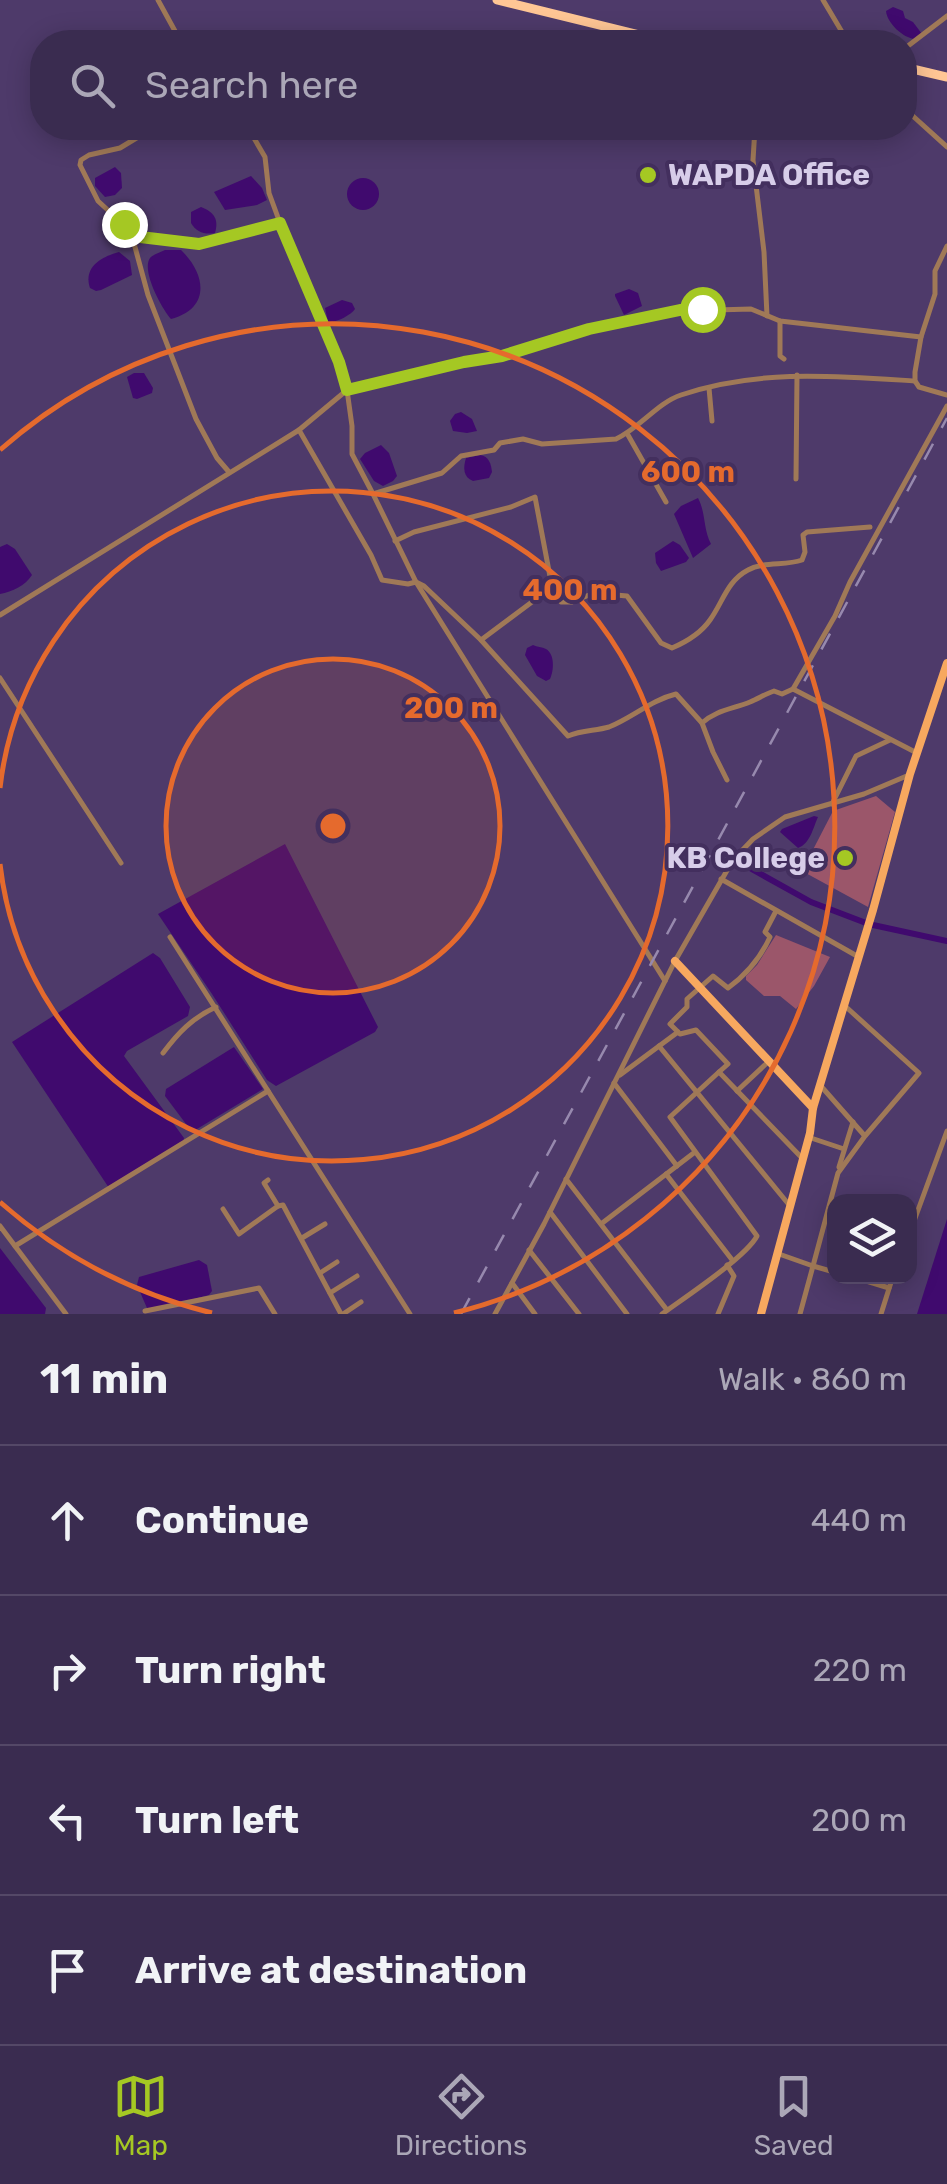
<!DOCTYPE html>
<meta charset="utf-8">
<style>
body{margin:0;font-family:Rubik,sans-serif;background:#45385a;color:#f1f3f6}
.controls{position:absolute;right:30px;bottom:30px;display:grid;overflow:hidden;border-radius:20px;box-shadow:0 5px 25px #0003}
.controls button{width:90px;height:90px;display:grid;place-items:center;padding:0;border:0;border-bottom:2px solid #544867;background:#3a2c50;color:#f1f3f6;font:50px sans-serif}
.stop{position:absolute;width:30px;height:30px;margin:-22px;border:8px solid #a5c823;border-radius:50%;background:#fff}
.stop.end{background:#a5c823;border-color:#fff;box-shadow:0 2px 10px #0008}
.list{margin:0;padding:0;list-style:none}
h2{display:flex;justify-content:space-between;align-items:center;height:130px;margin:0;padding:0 40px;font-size:42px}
h2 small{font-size:32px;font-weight:400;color:#aba7b7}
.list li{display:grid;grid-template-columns:65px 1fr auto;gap:30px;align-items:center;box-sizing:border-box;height:150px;padding:0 40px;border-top:2px solid #544867}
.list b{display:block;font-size:38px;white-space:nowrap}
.list em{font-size:32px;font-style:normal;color:#aba7b7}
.icon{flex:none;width:55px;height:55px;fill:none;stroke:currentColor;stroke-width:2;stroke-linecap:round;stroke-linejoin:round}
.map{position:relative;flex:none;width:947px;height:1314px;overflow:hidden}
.search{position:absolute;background:#3a2c50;box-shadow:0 5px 25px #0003;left:30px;right:30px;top:30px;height:110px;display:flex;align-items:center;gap:25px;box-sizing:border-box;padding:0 35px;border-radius:40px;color:#aba7b7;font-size:38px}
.sheet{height:730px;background:#3a2c50}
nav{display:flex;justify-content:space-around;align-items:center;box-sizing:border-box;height:140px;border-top:2px solid #544867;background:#3a2c50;font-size:28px;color:#aba7b7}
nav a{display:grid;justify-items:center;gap:5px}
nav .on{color:#a5c823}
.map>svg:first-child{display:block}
.green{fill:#9b566a}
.water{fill:#400a6e}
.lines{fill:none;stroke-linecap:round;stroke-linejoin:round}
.canal{stroke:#400a6e;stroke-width:6}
.minor{stroke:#a07957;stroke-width:5}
.major{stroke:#f7a85f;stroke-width:8}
.highway{stroke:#ffc695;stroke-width:9}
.rail{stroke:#9789ae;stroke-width:2.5;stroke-dasharray:18 18;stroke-linecap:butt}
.route{stroke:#a5c823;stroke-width:12}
.ring{fill:none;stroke:#e56a2d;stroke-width:5}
.poi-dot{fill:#a5c823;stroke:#432f5e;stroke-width:4}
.labels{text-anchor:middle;stroke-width:8;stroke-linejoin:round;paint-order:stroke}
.poi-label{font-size:30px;font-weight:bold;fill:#d7cde9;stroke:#432f5e;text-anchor:start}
.centre{fill:#e56a2d;stroke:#432f5e;stroke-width:5}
.ring-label{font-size:30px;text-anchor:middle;font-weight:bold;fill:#e56a2d;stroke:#432f5e;stroke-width:8;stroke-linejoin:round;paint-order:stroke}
</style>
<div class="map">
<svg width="947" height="1314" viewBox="0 0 947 1314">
<rect width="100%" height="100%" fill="#4e3a6a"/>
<g class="green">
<polygon points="876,796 895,812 868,907 802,871 833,811"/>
<polygon points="776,935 830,957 814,986 796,1009 780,996 764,996 746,980 746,976 757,965"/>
</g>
<g class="water">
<path d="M 893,7 L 903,11 L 905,18 L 913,22 L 922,34 L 915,39 C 903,38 887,23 886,11 Z"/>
<polygon points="115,167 121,173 122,188 115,195 105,197 95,186 95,178"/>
<polygon points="251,176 262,188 267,200 257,205 225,210 214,192"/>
<circle cx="363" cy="194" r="16"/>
<path d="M 201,207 C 214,212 219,219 215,233 C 205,235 196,232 191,223 L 191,212 Z"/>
<path d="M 165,250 L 181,250 C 207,275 210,309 171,319 C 162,309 141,271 150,258 C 152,255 161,252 165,250 Z"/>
<path d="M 119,252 L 130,261 L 132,275 L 101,290 L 96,291 L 90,288 C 83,267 101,257 119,252 Z"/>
<polygon points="629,289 638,293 642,306 624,315 615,296 615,294"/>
<path d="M 342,300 L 352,303 L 355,309 C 351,315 336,323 328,322 L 325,308 Z"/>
<polygon points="134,373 144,373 153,388 152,393 137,399 133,398 127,377"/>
<polygon points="461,412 472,419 477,431 467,433 453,431 450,421 455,414"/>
<polygon points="381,445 389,453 397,476 393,481 383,486 374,481 360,459 365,453"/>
<path d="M 480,455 C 489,456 491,464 492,472 L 489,478 L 473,481 C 463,477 463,468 466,458 Z"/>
<path d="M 698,498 C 706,513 703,529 711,544 L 693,558 L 674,514 L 681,506 Z"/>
<polygon points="673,541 680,545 689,558 686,562 661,571 656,563 655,553"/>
<path d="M 7,544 L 15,549 L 32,575 C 26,585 12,592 0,594 L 0,547 Z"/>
<path d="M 533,645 C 537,647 542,647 546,649 C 555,654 554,671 550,679 L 546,681 L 537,676 L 525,655 L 527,648 Z"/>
<path d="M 814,816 L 818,817 C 813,828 810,844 798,848 L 780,832 L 782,829 Z"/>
<polygon points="285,844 378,1027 375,1032 276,1086 267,1080 212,994 158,914"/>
<polygon points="153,953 160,958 190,1007 188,1016 127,1051 124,1056 184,1138 183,1142 109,1188 12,1042"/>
<polygon points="234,1047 263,1089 192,1132 165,1096 166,1089"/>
<polygon points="947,1219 947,1314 917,1314"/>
<polygon points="0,1248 46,1308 45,1314 0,1314"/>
<polygon points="199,1260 207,1265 212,1291 209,1295 155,1309 147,1308 137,1285 139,1277"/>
</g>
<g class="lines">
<g class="canal">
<polyline points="739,862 811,902 866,923"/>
<polyline points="873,925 947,941"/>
</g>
<g class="minor">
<polyline points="158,0 181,42"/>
<polyline points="823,0 848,42"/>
<polyline points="904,49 947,16"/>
<polyline points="904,108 947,147"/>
<polyline points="153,128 120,148 89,155 81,160 80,165 98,201 124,225 132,236 148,295 196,419 217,458 229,472"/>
<polyline points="248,128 265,157 269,193 280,223 339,363 347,390 352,426 352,454 373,494"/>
<polyline points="755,128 753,160 764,252 767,316"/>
<polyline points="132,236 199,244 280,223"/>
<polyline points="947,246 935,271 935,294 921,337 915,372 915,381 919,387 947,395"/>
<polyline points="780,321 780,356 784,359"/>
<path d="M 915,381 C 836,376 757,369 681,395 C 657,403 640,428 616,439 L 542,444 L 523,439 L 500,443 L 494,450 L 461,456 L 442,473 L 373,494 L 416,582 L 424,586 L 481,640 L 568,736 C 582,730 596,731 609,727 C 632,718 651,700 676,694 L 702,723 C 716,710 733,709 750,702 C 758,699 765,694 774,691 L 782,694 L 793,689 L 835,616 L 850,582 L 947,406"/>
<polyline points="709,388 712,421"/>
<polyline points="299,430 371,555 382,580 408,584 416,582 665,981"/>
<polyline points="628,435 666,502"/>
<polyline points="796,479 797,375"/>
<polyline points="395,541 414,532 511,507 535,497 552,587"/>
<polyline points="0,615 299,430 347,390 464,362 502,356 589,329 680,311 751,309 780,321 921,337"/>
<path d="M 481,640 L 552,587 L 561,602 L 572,602 L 594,593 L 627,596 L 661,643 L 672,648 C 686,642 701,633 710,620 C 723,602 727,581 748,570 C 764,561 785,566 802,560 L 805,552 L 803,535 L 807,532 L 870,527"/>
<polyline points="0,678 121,863"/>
<polyline points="793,689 917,753"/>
<polyline points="702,723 713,752 727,780"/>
<polyline points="832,804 856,756 890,740"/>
<polyline points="721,879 857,956"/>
<polyline points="170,937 410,1314"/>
<polyline points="659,1046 790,1206"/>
<path d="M 163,1053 C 178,1033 192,1018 216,1007"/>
<path d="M 719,1072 L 728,1064 L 696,1030 L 680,1034 L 670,1024 L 687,1007 L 687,999 L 713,976 L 728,988 C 747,974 760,959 770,937 L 765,932 L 776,911"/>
<polyline points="620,1075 678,1032"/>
<polyline points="614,1083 677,1166"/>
<polyline points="820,1085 864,1135"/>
<polyline points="737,1091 768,1062"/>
<polyline points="808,1137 844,1149"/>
<polyline points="839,1167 853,1122"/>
<polyline points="666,1174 733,1261"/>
<polyline points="566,1179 667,1310"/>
<polyline points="268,1180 264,1183 278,1206"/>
<polyline points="223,1209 239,1234 278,1206 283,1205 341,1314"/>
<polyline points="550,1212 627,1314"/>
<polyline points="601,1224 695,1152"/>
<polyline points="0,1226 66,1314"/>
<polyline points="910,1232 947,1131"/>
<polyline points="302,1238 325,1224"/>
<polyline points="15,1246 268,1091"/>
<polyline points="529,1250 579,1314"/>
<polyline points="779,1254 813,1266 800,1314"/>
<polyline points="834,1272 813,1266 838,1173 865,1136 919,1073 845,1006"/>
<polyline points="320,1273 337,1262"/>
<polyline points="850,1276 889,1288"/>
<polyline points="512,1283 535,1314"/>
<polyline points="330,1293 357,1276"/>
<polyline points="145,1311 259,1288 275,1314"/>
<polyline points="343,1314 361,1302"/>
<polyline points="495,1314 544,1224 675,961 733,860 753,839 785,817 864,794 909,775"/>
<path d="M 662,1314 C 684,1298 746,1257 757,1236 L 670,1117 L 719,1072 L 802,1158"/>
<polyline points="718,1314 734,1276 727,1265"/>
<polyline points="881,1314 893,1276"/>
</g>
<g class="major">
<polyline points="675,961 813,1108"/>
<polyline points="761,1314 810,1133 813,1108 873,910 910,774 947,663"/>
</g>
<g class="highway">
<polyline points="497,0 644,36 698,42"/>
<polyline points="904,67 947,77"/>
</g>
<polyline class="rail" points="461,1314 947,418"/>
</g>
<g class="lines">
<polyline class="route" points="124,224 132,236 199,244 280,223 339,362 347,390 464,362 502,356 589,329 680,310 702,309"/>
</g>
<circle cx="333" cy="826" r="167" fill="#e56a2d" fill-opacity=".12"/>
<g class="ring">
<circle cx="333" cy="826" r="167"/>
<path d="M0 788A335 335 0 1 1 0 864"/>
<path d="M212 1313A502 502 0 0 1 0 1202M0 450A502 502 0 1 1 454 1313"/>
</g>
<g class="poi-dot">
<circle cx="648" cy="175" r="10"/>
<circle cx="845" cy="858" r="10"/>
</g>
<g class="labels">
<g class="poi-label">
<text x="668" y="185">WAPDA Office</text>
<text x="825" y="868" text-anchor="end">KB College</text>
</g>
</g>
<circle cx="333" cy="826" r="15" class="centre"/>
<g class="ring-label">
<text x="688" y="482">600 m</text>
<text x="570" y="600">400 m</text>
<text x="451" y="718">200 m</text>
</g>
</svg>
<div class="controls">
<button><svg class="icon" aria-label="layers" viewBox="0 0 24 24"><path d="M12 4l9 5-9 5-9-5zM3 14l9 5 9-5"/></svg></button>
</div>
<div class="stop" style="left:702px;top:309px"></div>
<div class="stop end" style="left:124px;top:224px"></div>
<div class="search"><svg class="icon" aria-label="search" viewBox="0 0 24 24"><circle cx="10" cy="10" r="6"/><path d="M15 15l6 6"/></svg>Search here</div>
</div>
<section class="sheet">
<h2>11 min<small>Walk · 860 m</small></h2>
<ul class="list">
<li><svg class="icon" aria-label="ahead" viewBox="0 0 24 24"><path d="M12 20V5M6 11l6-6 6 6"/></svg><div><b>Continue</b></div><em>440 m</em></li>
<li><svg class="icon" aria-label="right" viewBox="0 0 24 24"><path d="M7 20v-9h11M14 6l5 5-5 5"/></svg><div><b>Turn right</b></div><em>220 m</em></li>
<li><svg class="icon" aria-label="left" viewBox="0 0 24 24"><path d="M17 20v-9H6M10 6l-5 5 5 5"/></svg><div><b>Turn left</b></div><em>200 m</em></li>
<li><svg class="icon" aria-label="arrive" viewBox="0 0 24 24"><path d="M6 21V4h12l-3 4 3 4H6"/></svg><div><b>Arrive at destination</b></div></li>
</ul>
</section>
<nav>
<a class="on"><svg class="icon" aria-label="map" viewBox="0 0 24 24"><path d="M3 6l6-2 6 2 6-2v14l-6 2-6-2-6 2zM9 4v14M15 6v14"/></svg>Map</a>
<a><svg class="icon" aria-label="directions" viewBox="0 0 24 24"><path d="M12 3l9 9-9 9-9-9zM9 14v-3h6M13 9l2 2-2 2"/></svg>Directions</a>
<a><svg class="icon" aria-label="saved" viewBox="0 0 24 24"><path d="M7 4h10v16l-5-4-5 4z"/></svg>Saved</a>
</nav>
